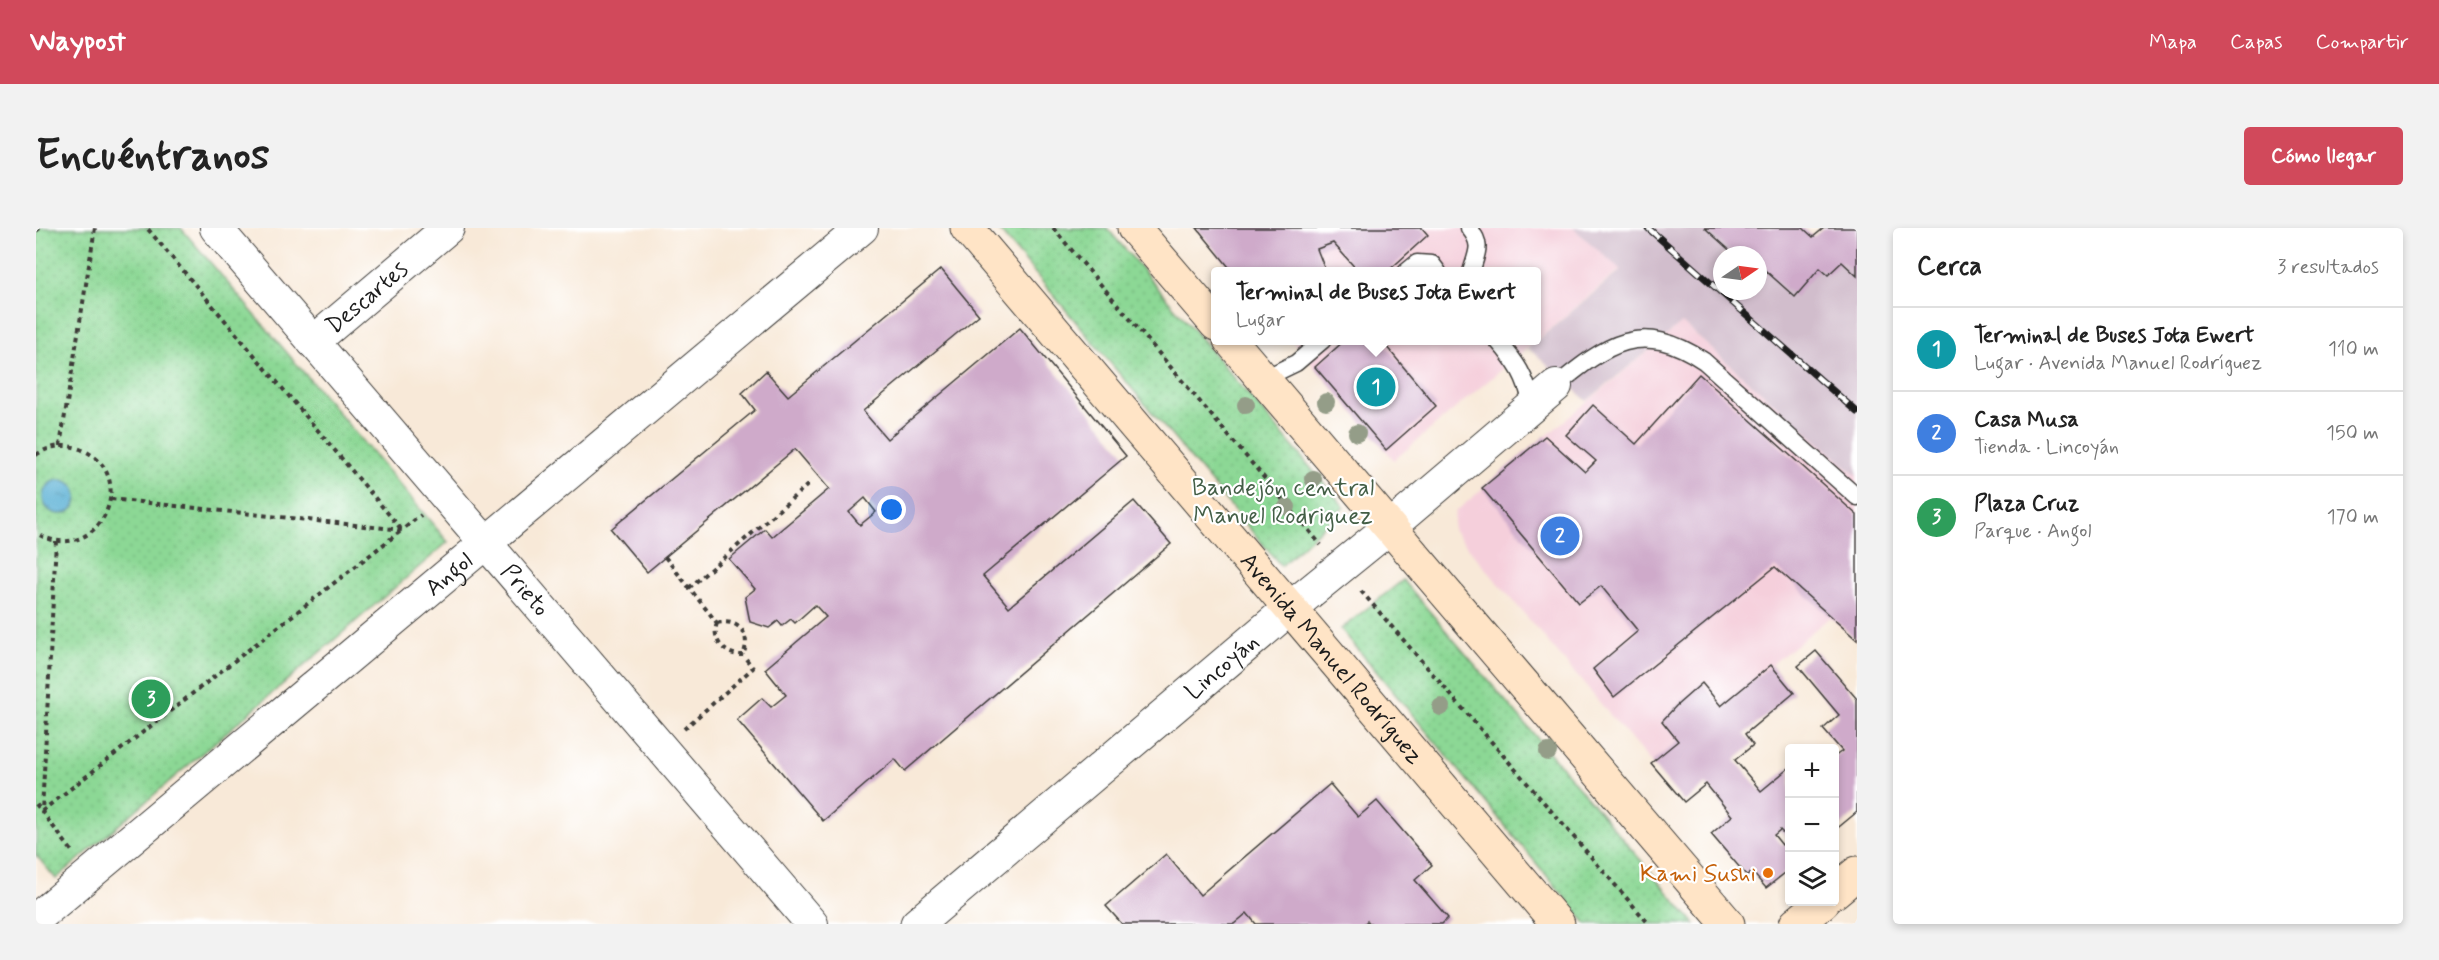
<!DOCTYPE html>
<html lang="es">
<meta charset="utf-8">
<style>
body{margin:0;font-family:Mynerve,sans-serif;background:#f2f2f2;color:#222}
.controls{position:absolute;right:18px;bottom:18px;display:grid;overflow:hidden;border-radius:6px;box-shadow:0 3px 9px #0003}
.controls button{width:54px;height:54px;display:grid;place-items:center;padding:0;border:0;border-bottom:2px solid #e0e0e0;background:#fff;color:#222;font:30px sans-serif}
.compass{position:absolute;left:1677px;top:18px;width:54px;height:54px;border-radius:50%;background:#fff;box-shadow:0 3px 9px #0003;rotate:77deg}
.you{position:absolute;left:856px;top:282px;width:21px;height:21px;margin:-15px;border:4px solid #fff;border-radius:50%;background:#1a73e8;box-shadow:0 0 0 9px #1a73e833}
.badge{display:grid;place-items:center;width:39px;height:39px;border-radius:50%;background:#d1495b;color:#fff;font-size:20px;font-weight:700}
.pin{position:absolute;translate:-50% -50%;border:3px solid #fff;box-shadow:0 2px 6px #0006}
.popup{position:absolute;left:1175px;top:39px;width:330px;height:78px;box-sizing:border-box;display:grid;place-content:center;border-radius:6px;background:#fff;filter:drop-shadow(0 2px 4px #0005);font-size:20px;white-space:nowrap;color:#767676}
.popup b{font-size:22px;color:#222}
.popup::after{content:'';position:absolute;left:50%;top:100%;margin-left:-12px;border:12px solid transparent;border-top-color:#fff}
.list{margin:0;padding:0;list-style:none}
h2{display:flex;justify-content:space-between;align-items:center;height:78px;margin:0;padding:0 24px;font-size:26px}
h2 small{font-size:20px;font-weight:400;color:#767676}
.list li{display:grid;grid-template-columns:39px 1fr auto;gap:18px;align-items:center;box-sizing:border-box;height:84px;padding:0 24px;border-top:2px solid #e0e0e0}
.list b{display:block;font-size:22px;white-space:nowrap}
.list p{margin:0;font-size:20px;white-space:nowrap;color:#767676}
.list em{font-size:20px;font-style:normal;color:#767676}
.icon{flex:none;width:33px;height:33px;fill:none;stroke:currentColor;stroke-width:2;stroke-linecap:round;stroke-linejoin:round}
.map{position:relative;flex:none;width:1821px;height:696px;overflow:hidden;border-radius:6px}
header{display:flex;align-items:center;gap:36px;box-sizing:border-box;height:84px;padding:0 30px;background:#d1495b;color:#fff}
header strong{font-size:28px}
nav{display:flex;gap:33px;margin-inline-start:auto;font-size:21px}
.intro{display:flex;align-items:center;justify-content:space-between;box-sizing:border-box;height:144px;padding:0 36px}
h1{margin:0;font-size:42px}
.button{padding:15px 27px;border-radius:6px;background:#d1495b;color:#fff;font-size:21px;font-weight:700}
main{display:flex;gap:36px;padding:0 36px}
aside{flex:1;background:#fff;border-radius:6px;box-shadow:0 3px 9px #0003}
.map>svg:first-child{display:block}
.built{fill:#f5cfdb}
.industrial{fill:#d1bdcc;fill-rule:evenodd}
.park{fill:url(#park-dots);stroke:#547a58;stroke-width:1.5}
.water{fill:url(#water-ripples);stroke:#3a6678;stroke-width:1.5}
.building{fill:#cfaaca;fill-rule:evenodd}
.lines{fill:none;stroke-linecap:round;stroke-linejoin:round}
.service-casing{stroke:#3d3b38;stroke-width:19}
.minor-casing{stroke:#3d3b38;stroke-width:34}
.tertiary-casing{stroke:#3d3b38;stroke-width:35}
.secondary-casing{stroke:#3d3b38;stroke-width:35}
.path{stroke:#3d3b38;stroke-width:4;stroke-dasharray:4.5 4.5;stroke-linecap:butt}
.service{stroke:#fff;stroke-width:16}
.minor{stroke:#fff;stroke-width:32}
.tertiary{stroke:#fff;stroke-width:33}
.secondary{stroke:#ffe4c6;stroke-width:33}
.rail-casing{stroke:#1c1c1c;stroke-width:7}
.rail{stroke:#fff;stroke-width:4.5;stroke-dasharray:14;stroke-linecap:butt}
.tree{fill:#949d88}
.food-dot{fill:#e8710a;stroke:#fff;stroke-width:2}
.labels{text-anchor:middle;stroke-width:4.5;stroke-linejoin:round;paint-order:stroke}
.street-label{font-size:24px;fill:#1c1c1c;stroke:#fff}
.park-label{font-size:24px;fill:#435e46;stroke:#fff}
.food-label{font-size:24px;fill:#c56008;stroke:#fff;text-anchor:end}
</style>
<header>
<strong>Waypost</strong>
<nav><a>Mapa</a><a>Capas</a><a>Compartir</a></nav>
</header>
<div class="intro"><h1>Encuéntranos</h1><a class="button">Cómo llegar</a></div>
<main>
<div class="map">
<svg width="1821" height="696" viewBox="0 0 1821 696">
<defs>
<pattern id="park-dots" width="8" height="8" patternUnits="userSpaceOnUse" patternTransform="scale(1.5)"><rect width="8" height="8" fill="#8cd895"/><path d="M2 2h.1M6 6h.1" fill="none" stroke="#78b980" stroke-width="1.8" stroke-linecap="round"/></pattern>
<pattern id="water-ripples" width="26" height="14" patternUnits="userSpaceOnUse" patternTransform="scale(1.5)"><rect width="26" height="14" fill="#57afd4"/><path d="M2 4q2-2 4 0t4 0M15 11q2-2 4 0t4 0" fill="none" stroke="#478eab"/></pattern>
</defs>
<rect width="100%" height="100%" fill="#fff"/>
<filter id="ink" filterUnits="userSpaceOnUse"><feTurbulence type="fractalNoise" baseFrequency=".0167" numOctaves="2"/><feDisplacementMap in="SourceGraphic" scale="12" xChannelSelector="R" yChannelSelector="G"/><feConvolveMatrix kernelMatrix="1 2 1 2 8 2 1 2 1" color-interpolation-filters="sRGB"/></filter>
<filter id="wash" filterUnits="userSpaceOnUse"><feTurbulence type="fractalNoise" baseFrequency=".008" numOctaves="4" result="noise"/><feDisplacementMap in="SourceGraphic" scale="24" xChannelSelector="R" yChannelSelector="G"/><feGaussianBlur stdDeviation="1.35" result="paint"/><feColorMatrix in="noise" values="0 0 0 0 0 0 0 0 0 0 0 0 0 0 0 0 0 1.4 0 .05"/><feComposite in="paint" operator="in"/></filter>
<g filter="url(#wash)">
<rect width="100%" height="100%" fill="#f8e9d8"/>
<g class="built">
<polygon points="1161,0 1537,0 1585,41 1358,232 1256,113 1500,112 1500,44 1197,43"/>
<polygon points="1646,95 1821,248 1821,412 1794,389 1615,535 1417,302 1419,284"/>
</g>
<path class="industrial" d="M 1537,0 L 1767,0 L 1821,48 L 1821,248 L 1646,95 L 1551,173 L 1492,120 L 1585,42 ZM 1686,27 L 1722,27 L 1722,63 L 1686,63 Z"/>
<g class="park">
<polygon points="0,0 145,0 412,314 20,651 0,627"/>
<polygon points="961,0 1071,0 1308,279 1245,338"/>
<polygon points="1367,352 1659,696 1551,696 1305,401"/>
</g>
<circle class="water" cx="24" cy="269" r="17"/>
<g id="blocks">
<g class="building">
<polygon points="1161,0 1386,0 1392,7 1351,44 1323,44 1297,15 1281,21 1290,44 1197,44"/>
<polygon points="1669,0 1767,0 1777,9 1788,0 1821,0 1821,48 1806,34 1792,47 1784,40 1759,69 1722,36 1722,27 1699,27"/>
<path d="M 905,41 L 943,87 L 827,183 L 851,211 L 984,100 L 1090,228 L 947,348 L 973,379 L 1098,273 L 1135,316 L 869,543 L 859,531 L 787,593 L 701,492 L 726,470 L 735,479 L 750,467 L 729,441 L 790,389 L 779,377 L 759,395 L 755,391 L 746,398 L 742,393 L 733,400 L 714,394 L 709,369 L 719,361 L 693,331 L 729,301 L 736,309 L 793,261 L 759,221 L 611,344 L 575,301 L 719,182 L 706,165 L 730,143 L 752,168 ZM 829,270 L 840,284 L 824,297 L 813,284 Z"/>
<polygon points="1309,112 1345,112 1400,178 1350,222 1279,139"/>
<polygon points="1663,146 1821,287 1821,412 1739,339 1578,469 1557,441 1602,403 1565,358 1543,375 1446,260 1509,208 1549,244 1560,233 1530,207 1557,177 1600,216"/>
<polygon points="1780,423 1821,471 1821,584 1798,603 1798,529 1806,523 1787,501 1803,487 1762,438"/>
<path d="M 1735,437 L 1758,465 L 1709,506 L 1717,517 L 1699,532 L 1725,563 L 1754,539 L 1754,641 L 1730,660 L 1716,644 L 1711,648 L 1675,606 L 1696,588 L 1670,556 L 1648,574 L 1615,535 L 1642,513 L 1626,493 L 1640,478 L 1666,455 L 1685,478 ZM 1744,602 L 1753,611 L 1746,617 L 1738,607 Z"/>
<polygon points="1294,556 1322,589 1341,573 1396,637 1379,652 1412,690 1406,696 1333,696 1331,693 1328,696 1220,696 1211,685 1198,696 1086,696 1070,678 1130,626 1164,667"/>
</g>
</g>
</g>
<g filter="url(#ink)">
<use href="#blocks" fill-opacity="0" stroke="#3d3b38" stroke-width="1.5"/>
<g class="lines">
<g class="service-casing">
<g id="service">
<path d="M 1433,0 C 1447,17 1441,24 1435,44"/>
<polyline points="1370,44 1381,35 1396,36 1402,44"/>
<path d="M 1461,112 C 1481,135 1490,148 1496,178"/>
<polyline points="1227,151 1260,135 1287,112"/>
<path d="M 1520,158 C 1571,116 1605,91 1668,133 L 1821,269"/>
</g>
</g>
<g class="minor-casing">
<g id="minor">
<path id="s1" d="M 180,0 L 776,696"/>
<path id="s2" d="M 277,114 L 412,0"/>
<polyline points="1354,299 1520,158"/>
<path id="s3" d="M 0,691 L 826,0"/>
</g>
</g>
<g class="tertiary-casing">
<g id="tertiary">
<path id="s4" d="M 881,696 L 1253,381 L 1354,299"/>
</g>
</g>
<g class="secondary-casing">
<g id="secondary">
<path id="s5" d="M 931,0 L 1522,696"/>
<polyline points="1098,0 1180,96"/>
<polyline points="1194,112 1692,696"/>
<polyline points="1798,664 1821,645"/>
<polyline points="1760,696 1787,674"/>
</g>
</g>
<g class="path">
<polyline points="1017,0 1285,317"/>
<polyline points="0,3 4,0"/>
<polyline points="24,218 59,0"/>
<path d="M 0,227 C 14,218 28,215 44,221 C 107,245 63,342 0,305"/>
<polyline points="75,271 366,302 385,287"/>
<polyline points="20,313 6,583 366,302 111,0"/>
<polyline points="629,329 681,395"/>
<polyline points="653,360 775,254"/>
<polyline points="1325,363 1613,696"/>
<path d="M 681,395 C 703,390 716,407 707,427"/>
<path d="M 681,395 C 675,412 689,428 707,427"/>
<polyline points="648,501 717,440 707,427"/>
<polyline points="0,576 36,623"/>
</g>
<use href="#service" class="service"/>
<use href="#minor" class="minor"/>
<use href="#tertiary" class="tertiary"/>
<use href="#secondary" class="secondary"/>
<g class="rail-casing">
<polyline id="rail" points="1612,0 1821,184"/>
</g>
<use href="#rail" class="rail"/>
</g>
<g class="tree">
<circle cx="1290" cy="174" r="9"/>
<circle cx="1210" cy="177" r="9"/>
<circle cx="1321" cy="205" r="9"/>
<circle cx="1277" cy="251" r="9"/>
<circle cx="1251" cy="279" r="9"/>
<circle cx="1405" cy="479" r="9"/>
<circle cx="1512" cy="524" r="9"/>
</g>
</g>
<circle class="food-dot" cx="1732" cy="645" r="6"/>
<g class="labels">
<g class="street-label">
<text dy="8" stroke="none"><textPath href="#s2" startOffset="70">Descartes</textPath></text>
<text dy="8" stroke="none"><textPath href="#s3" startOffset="538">Angol</textPath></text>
<text dy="8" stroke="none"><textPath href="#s1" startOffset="476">Prieto</textPath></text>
<text dy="8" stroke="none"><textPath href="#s5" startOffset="564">Avenida Manuel Rodríguez</textPath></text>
<text dy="8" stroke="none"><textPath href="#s4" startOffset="399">Lincoyán</textPath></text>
</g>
<g class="park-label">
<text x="1247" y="267">Bandejón central<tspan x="1247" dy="28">Manuel Rodriguez</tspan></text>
</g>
<g class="food-label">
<text x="1720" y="653">Kami Sushi</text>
</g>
</g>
</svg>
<div class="controls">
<button>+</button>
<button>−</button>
<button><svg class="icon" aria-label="layers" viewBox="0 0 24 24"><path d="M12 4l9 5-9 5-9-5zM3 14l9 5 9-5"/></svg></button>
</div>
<svg class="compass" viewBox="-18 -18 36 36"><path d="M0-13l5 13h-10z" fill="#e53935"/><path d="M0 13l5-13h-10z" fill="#767676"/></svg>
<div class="you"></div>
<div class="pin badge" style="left:1340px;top:159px;background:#0f9aa8">1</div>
<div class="popup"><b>Terminal de Buses Jota Ewert</b>Lugar</div>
<div class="pin badge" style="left:1524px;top:308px;background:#3f7fe0">2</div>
<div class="pin badge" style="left:115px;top:471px;background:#2e9e5b">3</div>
</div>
<aside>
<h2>Cerca<small>3 resultados</small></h2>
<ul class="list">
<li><span class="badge" style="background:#0f9aa8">1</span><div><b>Terminal de Buses Jota Ewert</b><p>Lugar · Avenida Manuel Rodríguez</p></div><em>110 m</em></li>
<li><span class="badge" style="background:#3f7fe0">2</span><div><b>Casa Musa</b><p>Tienda · Lincoyán</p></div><em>150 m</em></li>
<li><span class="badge" style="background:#2e9e5b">3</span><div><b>Plaza Cruz</b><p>Parque · Angol</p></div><em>170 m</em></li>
</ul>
</aside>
</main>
